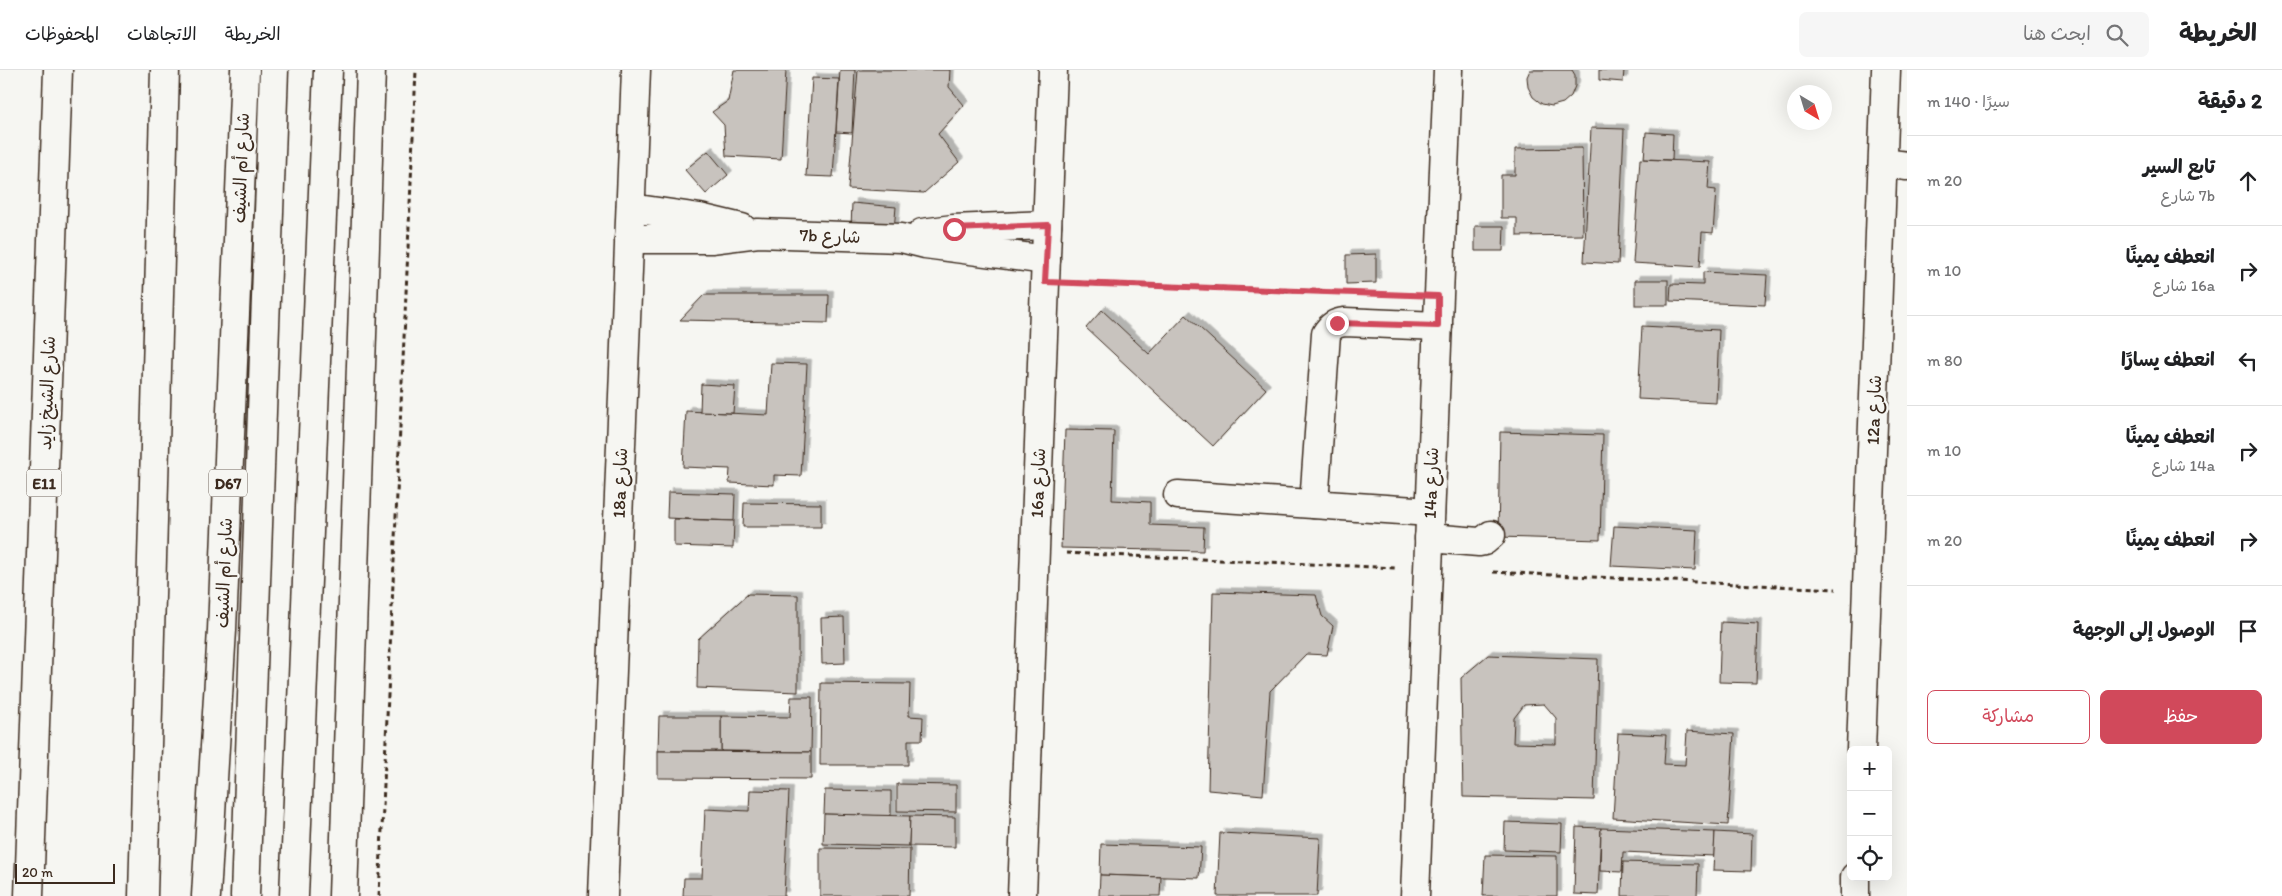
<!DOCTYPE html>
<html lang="ar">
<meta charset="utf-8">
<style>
body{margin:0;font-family:Itim,"Playpen Sans Arabic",sans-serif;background:#f6f6f6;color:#202124;direction:rtl}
.controls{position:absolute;right:15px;bottom:15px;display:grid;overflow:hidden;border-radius:8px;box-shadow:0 5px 20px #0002}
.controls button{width:45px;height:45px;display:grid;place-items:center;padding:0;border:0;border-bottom:1px solid #e0e0e0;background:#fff;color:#202124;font:25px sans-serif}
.compass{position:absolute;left:1787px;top:15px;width:45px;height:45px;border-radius:50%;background:#fff;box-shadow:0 5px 20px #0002;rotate:142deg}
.scale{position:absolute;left:15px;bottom:12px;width:100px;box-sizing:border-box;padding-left:5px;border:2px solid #3b2a1e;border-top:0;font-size:14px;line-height:18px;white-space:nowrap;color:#3b2a1e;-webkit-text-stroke:4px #f6f6f2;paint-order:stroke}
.stop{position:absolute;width:15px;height:15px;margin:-11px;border:4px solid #d1495b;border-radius:50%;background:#fff}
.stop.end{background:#d1495b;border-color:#fff;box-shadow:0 1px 5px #0008}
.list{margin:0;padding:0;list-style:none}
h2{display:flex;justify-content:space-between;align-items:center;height:65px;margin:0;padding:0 20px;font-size:21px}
h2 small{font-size:16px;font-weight:400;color:#757577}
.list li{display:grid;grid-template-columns:32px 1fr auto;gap:15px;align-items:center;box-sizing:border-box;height:90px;padding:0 20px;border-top:1px solid #e0e0e0}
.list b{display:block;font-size:19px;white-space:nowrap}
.list p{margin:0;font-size:16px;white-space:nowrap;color:#757577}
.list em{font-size:16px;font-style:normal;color:#757577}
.actions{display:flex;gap:10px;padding:15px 20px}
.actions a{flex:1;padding:11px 0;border:1px solid #d1495b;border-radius:8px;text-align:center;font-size:18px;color:#d1495b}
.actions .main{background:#d1495b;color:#fff}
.icon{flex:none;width:28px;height:28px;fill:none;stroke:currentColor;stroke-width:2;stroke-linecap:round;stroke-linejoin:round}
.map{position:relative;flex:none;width:1907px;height:826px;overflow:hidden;direction:ltr}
header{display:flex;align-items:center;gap:30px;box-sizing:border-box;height:70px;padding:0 25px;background:#fff;border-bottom:1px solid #e0e0e0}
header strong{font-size:24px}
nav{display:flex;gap:28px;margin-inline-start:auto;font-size:18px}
.search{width:350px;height:45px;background:#f6f6f6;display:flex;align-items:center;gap:12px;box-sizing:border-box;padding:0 18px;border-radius:8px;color:#757577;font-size:19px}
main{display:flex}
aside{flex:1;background:#fff}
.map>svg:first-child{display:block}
.building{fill:#c8c3be;stroke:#3b2a1e;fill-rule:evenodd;filter:url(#shadow)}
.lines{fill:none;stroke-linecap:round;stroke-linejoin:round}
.minor-casing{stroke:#3b2a1e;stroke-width:31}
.major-casing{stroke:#3b2a1e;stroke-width:31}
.highway-casing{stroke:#3b2a1e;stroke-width:31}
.path{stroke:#3b2a1e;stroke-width:3;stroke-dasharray:5 4;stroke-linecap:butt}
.minor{stroke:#f6f6f2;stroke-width:28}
.major{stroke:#f6f6f2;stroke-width:28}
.highway{stroke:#f6f6f2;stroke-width:28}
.route{stroke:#d1495b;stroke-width:6}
.labels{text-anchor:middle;stroke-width:4.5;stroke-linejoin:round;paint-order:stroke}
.shield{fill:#f6f6f2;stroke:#73675e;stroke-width:1}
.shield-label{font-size:16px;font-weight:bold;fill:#3b2a1e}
.street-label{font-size:18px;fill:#3b2a1e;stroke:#f6f6f2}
</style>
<header>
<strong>الخريطة</strong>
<div class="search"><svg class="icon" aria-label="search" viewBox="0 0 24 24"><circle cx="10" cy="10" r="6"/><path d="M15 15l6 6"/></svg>ابحث هنا</div>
<nav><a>الخريطة</a><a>الاتجاهات</a><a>المحفوظات</a></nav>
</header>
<main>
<aside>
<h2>2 دقيقة<small>سيرًا · 140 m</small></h2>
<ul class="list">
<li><svg class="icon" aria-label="ahead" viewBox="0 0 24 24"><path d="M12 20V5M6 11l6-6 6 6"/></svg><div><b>تابع السير</b><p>7b شارع</p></div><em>20 m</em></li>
<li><svg class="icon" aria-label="right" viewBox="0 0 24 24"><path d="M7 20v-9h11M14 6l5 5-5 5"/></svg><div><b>انعطف يمينًا</b><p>16a شارع</p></div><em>10 m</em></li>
<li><svg class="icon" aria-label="left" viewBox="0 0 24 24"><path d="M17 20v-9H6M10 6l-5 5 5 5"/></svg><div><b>انعطف يسارًا</b></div><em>80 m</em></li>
<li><svg class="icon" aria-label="right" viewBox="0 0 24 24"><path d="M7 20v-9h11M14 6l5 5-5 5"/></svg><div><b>انعطف يمينًا</b><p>14a شارع</p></div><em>10 m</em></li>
<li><svg class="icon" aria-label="right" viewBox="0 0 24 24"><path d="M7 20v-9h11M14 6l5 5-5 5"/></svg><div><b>انعطف يمينًا</b></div><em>20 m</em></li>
<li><svg class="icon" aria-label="arrive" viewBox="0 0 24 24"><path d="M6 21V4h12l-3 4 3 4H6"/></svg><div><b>الوصول إلى الوجهة</b></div></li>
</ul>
<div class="actions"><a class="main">حفظ</a><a>مشاركة</a></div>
</aside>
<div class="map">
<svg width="1907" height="826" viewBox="0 0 1907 826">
<defs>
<filter id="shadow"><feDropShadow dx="4.5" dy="-4.5" stdDeviation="0" flood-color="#0004"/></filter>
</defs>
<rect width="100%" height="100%" fill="#f6f6f2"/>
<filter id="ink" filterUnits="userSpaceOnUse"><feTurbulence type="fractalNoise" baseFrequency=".02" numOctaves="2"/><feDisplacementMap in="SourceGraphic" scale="10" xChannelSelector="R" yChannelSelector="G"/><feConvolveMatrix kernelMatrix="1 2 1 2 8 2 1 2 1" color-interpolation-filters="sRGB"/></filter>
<g filter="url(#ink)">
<g class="building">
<polygon points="734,0 786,0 781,89 726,86 724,55 712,42 728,31"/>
<polygon points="840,0 855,0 852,63 836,62"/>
<polygon points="858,0 950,0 949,17 964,35 938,64 959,92 924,123 848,119"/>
<polygon points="1530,0 1572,0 1575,5 1575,16 1571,26 1563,33 1552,36 1542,34 1533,27 1528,17 1527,7"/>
<polygon points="1599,0 1624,0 1623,12 1599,10"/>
<polygon points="812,8 839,9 833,107 806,106"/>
<polygon points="1591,58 1624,59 1618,194 1584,192"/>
<polygon points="1646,62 1673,64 1672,90 1644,89"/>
<polygon points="1582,78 1583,165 1517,166 1517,148 1501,148 1501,105 1515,105 1515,79"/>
<polygon points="708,81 728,105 706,124 685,100"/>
<polygon points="1640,89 1710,92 1708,119 1716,120 1713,163 1702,162 1700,197 1633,193"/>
<polygon points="852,133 896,137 894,160 851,157"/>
<polygon points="1475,156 1504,156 1503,181 1475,181"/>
<polygon points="1376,184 1376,213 1346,214 1346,185"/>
<polygon points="1703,202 1767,205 1765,235 1670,231 1671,214 1703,215"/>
<rect x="1635" y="210" width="33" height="25"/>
<polygon points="704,225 829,225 828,253 680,250"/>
<polygon points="1102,240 1149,284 1186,245 1266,319 1213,376 1086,258"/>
<polygon points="1642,256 1719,260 1716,333 1638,329"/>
<polygon points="771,293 807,294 801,406 774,405 774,415 729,413 730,399 683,397 686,341 768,345"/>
<polygon points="701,314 735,316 733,343 700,342"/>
<polygon points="1065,360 1114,361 1112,430 1150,432 1150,455 1204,457 1203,481 1061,478"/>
<polygon points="1500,362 1603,365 1600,470 1498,467"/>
<polygon points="668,422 735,424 734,451 667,448"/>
<polygon points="744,433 821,434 821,457 743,457"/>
<polygon points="674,449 734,451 733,478 674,476"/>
<polygon points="1614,456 1697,460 1695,500 1611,496"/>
<polygon points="1213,522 1316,525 1322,546 1333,556 1327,585 1306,584 1270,621 1263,725 1208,720"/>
<polygon points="748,524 798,525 798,622 697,618 698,569"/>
<polygon points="844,547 845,593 822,594 821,548"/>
<polygon points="1721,552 1758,554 1756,613 1719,612"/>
<path d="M 1488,585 L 1598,589 L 1594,730 L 1463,727 L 1461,608 ZM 1544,634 L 1556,648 L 1556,674 L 1513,673 L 1514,648 L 1524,635 Z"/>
<polygon points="821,613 910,614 909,646 923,647 922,670 908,670 908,695 820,695"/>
<polygon points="791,627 812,627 811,682 721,681 721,646 790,647"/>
<polygon points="659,646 721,646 721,681 658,681"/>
<polygon points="1687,661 1734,664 1728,755 1613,748 1618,663 1666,665 1664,694 1685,695"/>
<polygon points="658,681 811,682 811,709 658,708"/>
<polygon points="897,714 956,715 956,742 897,741"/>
<polygon points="750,720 789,721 784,826 683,826 684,808 702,808 705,739 749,741"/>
<polygon points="825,720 891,721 891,746 824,744"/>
<polygon points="824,744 910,746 909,776 823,774"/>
<polygon points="910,746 955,747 955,777 909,776"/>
<polygon points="1505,752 1562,754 1561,782 1504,780"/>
<polygon points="1576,757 1601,758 1598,825 1574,824"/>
<polygon points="1601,758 1715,762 1714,786 1623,782 1622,802 1600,801"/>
<polygon points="1715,762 1752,764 1751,801 1713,800"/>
<polygon points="1220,763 1320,768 1317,826 1217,826"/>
<polygon points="1101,774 1201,777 1199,808 1100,805"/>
<polygon points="820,778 910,779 909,826 820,826"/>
<polygon points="1485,785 1557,786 1557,826 1483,826"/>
<polygon points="1623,792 1698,794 1697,826 1622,826"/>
<polygon points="1100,805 1161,807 1160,826 1099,826"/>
</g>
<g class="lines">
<g class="minor-casing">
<g id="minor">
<polyline points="1883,93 1907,96"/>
<polyline points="631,138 700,148 742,158"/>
<polyline points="922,163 953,159 1047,155"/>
<polyline points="629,169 711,169 758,163 901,168 925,174 1046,190"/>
<polyline points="1178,425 1430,442"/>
<path d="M 1314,434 L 1326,264 C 1331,256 1335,253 1345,252 L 1438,256"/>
<polyline points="1429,468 1479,472 1484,471 1491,465"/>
<polyline points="1861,680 1886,0"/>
<polyline points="603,826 636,0"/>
<polyline points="1022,826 1053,0"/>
<polyline points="1415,826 1448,0"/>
<polyline points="1855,826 1855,807"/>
</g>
</g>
<g class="major-casing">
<g id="major">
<polyline points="206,826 222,560 245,0"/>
<polyline points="245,826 274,0"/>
</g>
</g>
<g class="highway-casing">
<g id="highway">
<polyline points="29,826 58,0"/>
<polyline points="143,826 165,0"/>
<polyline points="294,826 328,0"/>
<polyline points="343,826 371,0"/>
</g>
</g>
<g class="path">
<polyline points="1077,213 1330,222"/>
<polyline points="1066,483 1397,498"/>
<polyline points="1493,502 1836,519"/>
<polyline points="379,826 416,0"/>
</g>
<use href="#minor" class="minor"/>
<use href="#major" class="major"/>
<use href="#highway" class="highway"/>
</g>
</g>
<g class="lines" filter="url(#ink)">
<polyline class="route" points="954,159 1048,155 1045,212 1438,226 1438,256 1337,253"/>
</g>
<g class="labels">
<g class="shield">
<rect x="26.5" y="399.5" width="35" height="27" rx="4"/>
<rect x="209" y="399.5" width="38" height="27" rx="4"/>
</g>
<g class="shield-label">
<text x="44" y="419">E11</text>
<text x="228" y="419">D67</text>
</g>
<g class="street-label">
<text transform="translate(241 98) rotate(-88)" y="6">شارع أم الشيف</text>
<text transform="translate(830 166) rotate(2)" y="6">7b شارع</text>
<text transform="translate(47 323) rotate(-88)" y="6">شارع الشيخ زايد</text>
<text transform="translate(1874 340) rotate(-88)" y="6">12a شارع</text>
<text transform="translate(620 413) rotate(-88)" y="6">18a شارع</text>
<text transform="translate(1038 413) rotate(-88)" y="6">16a شارع</text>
<text transform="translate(1431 413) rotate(-88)" y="6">14a شارع</text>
<text transform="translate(224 503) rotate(-88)" y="6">شارع أم الشيف</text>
</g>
</g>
</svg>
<div class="controls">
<button>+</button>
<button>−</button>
<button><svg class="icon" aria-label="locate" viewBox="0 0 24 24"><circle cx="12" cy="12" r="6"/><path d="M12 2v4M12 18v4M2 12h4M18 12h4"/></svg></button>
</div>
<svg class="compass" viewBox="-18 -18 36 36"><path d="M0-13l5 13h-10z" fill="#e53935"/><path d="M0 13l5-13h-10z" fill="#757577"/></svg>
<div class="scale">20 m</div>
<div class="stop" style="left:954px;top:159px"></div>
<div class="stop end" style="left:1337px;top:253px"></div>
</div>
</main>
